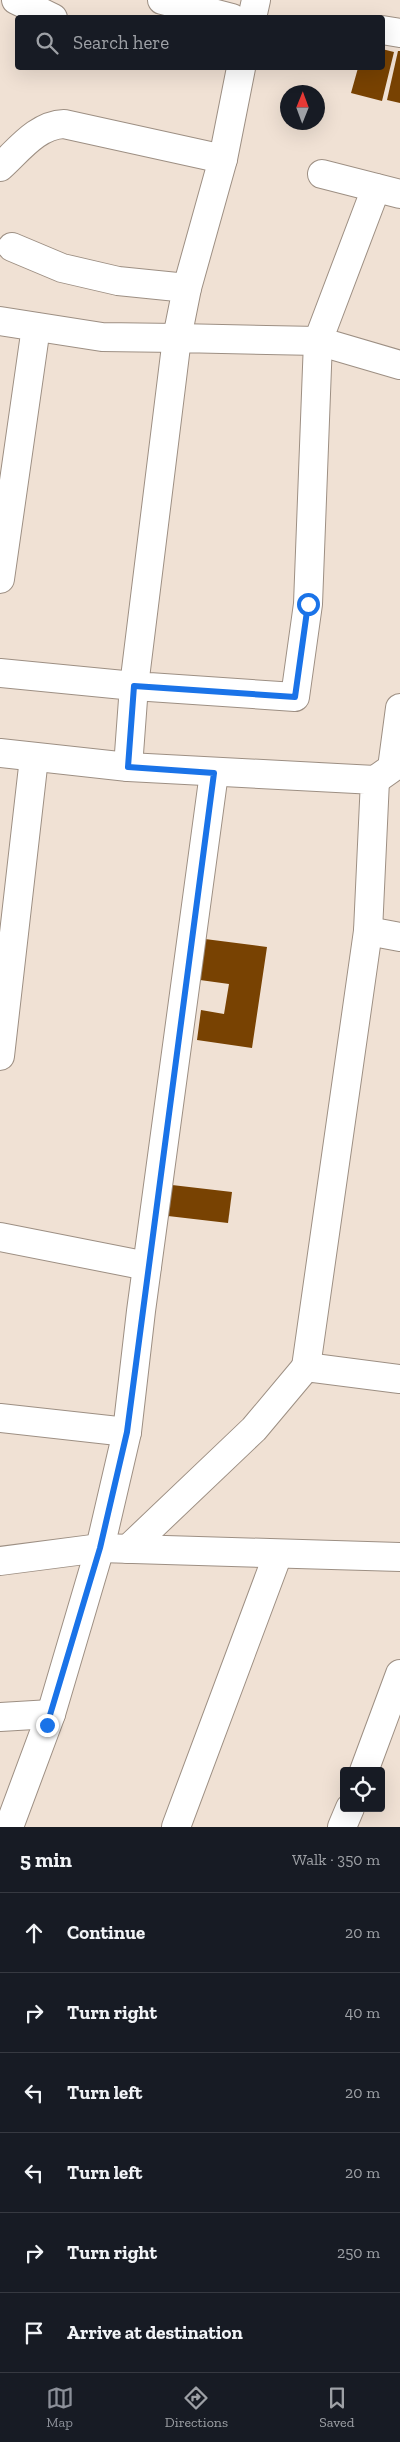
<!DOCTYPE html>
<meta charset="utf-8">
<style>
body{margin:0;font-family:"Zilla Slab",serif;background:#242831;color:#f1f3f6}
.controls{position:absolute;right:15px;bottom:15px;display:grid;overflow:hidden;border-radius:5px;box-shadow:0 5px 20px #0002}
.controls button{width:45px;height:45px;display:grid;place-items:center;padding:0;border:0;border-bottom:1px solid #363941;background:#171b24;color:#f1f3f6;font:25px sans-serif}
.compass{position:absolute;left:280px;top:85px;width:45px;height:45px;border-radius:50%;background:#171b24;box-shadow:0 5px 20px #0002;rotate:1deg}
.stop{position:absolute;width:15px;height:15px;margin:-11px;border:4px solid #1a73e8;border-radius:50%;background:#fff}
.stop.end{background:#1a73e8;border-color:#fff;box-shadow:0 1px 5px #0008}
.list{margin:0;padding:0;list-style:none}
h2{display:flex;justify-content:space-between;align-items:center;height:65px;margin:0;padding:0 20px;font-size:21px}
h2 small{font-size:16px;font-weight:400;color:#9ea1a6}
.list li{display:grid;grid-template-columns:32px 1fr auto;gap:15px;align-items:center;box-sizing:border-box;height:80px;padding:0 20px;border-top:1px solid #363941}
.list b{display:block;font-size:19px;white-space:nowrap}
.list em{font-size:16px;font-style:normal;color:#9ea1a6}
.icon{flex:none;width:28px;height:28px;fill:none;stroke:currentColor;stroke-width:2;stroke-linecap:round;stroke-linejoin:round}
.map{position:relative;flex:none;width:400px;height:1827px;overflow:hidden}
.search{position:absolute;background:#171b24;box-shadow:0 5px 20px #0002;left:15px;right:15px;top:15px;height:55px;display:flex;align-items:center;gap:12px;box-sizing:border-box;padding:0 18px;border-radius:5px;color:#9ea1a6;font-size:19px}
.sheet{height:545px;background:#171b24}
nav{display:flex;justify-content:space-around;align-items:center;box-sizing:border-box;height:70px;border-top:1px solid #363941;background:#171b24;font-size:14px;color:#9ea1a6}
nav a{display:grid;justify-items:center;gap:2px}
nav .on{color:#8c9099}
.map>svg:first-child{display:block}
.building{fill:#784202}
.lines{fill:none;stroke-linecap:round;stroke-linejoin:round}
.street-casing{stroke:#9d8f83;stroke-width:30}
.street{stroke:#fff;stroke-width:28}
.route{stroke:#1a73e8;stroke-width:6}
</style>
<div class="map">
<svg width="400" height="1827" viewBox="0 0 400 1827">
<rect width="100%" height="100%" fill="#f0e1d4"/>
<g class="building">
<polygon points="382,49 394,52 382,101 351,93 358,68 382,68"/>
<polygon points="398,51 400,51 400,103 387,100"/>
<polygon points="205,939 267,947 252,1048 197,1040 201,1010 224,1014 229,984 200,980"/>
<polygon points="172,1185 232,1192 228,1223 168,1216"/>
</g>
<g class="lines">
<g class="street-casing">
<g id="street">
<polyline points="16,0 53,18"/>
<polyline points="162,0 232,18"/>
<polyline points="252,18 256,0"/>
<polyline points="382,30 400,33"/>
<path d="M 0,167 C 19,150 37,125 64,124 L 223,159"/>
<polyline points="322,174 400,194"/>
<polyline points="376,188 318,341 400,365"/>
<polyline points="12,247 62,268 118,281 187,288"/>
<polyline points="0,321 102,337 177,338 187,288 223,159 241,68"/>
<polygon points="177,338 318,341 308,604 295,697 134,686"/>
<polyline points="0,579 36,327"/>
<polyline points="0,673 134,686 128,767"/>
<polyline points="0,753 128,767 375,780 368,931"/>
<polyline points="375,780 392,768 400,708"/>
<polyline points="0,1056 34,758"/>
<polyline points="0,1237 147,1266"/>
<polyline points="306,1367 368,931 400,937"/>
<polyline points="0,1418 127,1432"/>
<polyline points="128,1549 254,1429 306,1367 400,1379"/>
<polyline points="0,1561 100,1548 400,1557"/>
<polyline points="0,1717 51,1714"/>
<polyline points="364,1771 400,1674"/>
<polyline points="9,1827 51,1714 100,1548 127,1432 141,1311 214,773"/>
<polyline points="176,1827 278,1554"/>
<polyline points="342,1827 350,1808"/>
</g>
</g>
<use href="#street" class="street"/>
</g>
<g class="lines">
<polyline class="route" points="47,1725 100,1548 127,1432 214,773 128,767 134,686 295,697 308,604"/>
</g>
</svg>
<div class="controls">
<button><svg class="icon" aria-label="locate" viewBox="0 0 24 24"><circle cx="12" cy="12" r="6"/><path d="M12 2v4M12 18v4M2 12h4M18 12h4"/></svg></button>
</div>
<svg class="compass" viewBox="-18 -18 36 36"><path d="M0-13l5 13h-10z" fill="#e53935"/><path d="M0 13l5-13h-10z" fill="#9ea1a6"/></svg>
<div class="stop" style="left:308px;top:604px"></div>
<div class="stop end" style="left:47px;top:1725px"></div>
<div class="search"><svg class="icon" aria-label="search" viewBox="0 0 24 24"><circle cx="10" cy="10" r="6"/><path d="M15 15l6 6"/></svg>Search here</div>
</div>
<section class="sheet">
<h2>5 min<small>Walk · 350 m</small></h2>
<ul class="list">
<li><svg class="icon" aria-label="ahead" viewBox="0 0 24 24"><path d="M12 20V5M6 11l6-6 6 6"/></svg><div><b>Continue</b></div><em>20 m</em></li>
<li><svg class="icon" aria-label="right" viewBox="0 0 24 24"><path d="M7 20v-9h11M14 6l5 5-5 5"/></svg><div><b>Turn right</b></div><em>40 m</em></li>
<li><svg class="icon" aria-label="left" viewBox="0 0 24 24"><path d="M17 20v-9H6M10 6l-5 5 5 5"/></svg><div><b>Turn left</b></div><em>20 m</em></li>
<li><svg class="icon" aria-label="left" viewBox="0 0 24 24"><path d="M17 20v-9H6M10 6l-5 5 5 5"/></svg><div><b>Turn left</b></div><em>20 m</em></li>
<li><svg class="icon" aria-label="right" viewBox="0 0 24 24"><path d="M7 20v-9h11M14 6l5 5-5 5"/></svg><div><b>Turn right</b></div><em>250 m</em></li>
<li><svg class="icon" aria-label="arrive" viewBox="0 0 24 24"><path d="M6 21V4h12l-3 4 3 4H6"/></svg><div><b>Arrive at destination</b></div></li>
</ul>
</section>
<nav>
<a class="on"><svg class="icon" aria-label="map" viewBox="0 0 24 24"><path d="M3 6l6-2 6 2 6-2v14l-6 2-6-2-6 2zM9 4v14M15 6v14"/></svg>Map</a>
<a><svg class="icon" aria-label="directions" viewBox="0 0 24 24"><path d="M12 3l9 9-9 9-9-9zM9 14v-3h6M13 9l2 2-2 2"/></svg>Directions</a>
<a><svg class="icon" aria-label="saved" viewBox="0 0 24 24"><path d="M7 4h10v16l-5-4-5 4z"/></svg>Saved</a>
</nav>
